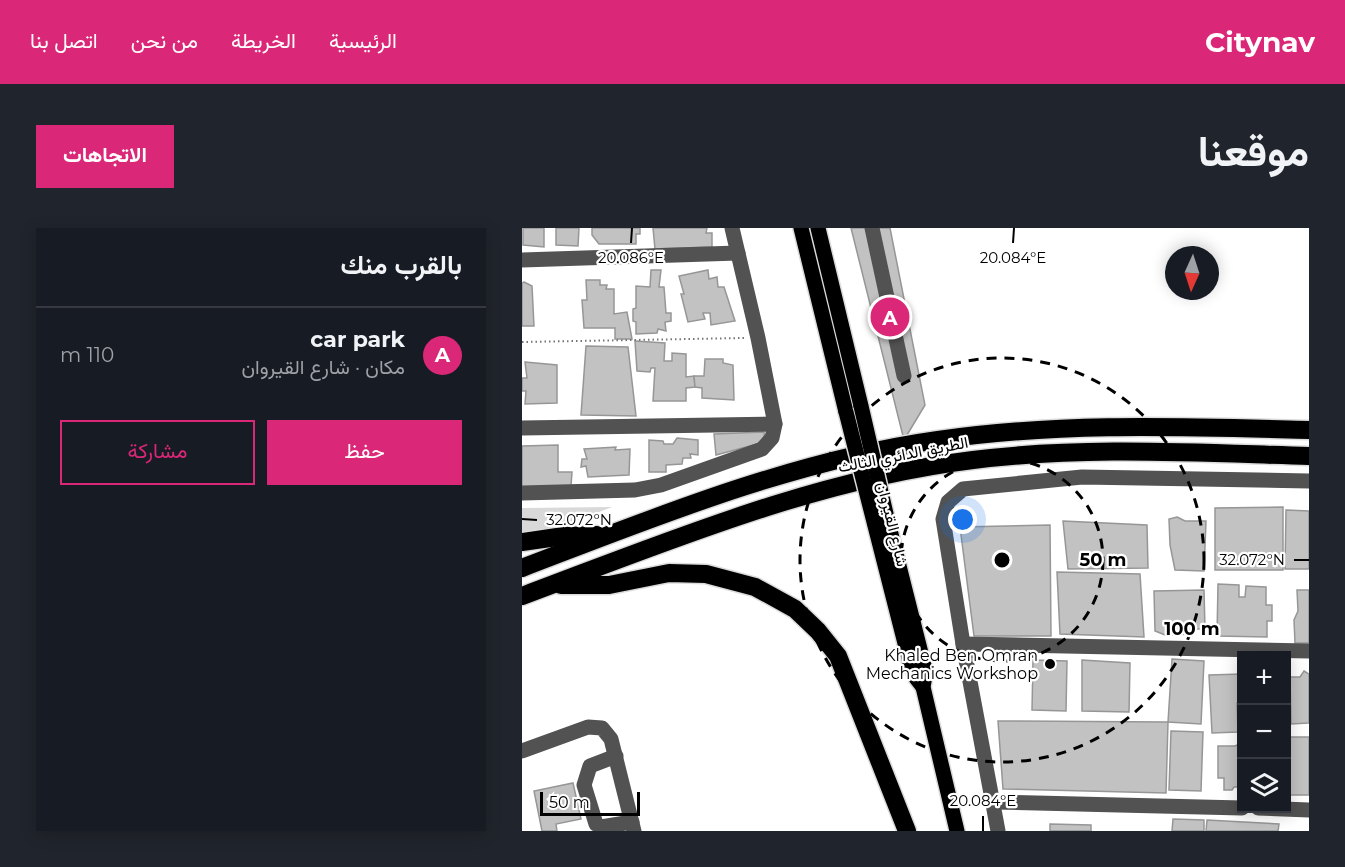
<!DOCTYPE html>
<html lang="ar">
<meta charset="utf-8">
<style>
body{margin:0;font-family:Montserrat,Vazirmatn,sans-serif;background:#20242c;color:#f1f3f6;direction:rtl}
.controls{position:absolute;right:18px;bottom:18px;display:grid;overflow:hidden;border-radius:0px;box-shadow:0 3px 15px #0003}
.controls button{width:54px;height:54px;display:grid;place-items:center;padding:0;border:0;border-bottom:2px solid #363941;background:#171b24;color:#f1f3f6;font:30px sans-serif}
.compass{position:absolute;left:643px;top:18px;width:54px;height:54px;border-radius:50%;background:#171b24;box-shadow:0 3px 15px #0003;rotate:183deg}
.scale{position:absolute;left:18px;bottom:15px;width:100px;box-sizing:border-box;padding-left:6px;border:3px solid #000;border-top:0;font-size:16px;line-height:21px;white-space:nowrap;color:#000;-webkit-text-stroke:4px #fff;paint-order:stroke}
.you{position:absolute;left:441px;top:292px;width:21px;height:21px;margin:-15px;border:4px solid #fff;border-radius:50%;background:#1a73e8;box-shadow:0 0 0 9px #1a73e833}
.badge{display:grid;place-items:center;width:39px;height:39px;border-radius:50%;background:#db2777;color:#fff;font-size:20px;font-weight:700}
.pin{position:absolute;translate:-50% -50%;border:3px solid #fff;box-shadow:0 2px 6px #0006}
.list{margin:0;padding:0;list-style:none}
h2{display:flex;justify-content:space-between;align-items:center;height:78px;margin:0;padding:0 24px;font-size:26px}
h2 small{font-size:20px;font-weight:400;color:#9ea1a6}
.list li{display:grid;grid-template-columns:39px 1fr auto;gap:18px;align-items:center;box-sizing:border-box;height:96px;padding:0 24px;border-top:2px solid #363941}
.list b{display:block;font-size:22px;white-space:nowrap}
.list p{margin:0;font-size:20px;white-space:nowrap;color:#9ea1a6}
.list em{font-size:20px;font-style:normal;color:#9ea1a6}
.actions{display:flex;gap:12px;padding:18px 24px}
.actions a{flex:1;padding:14px 0;border:2px solid #db2777;border-radius:0px;text-align:center;font-size:21px;color:#db2777}
.actions .main{background:#db2777;color:#fff}
.icon{flex:none;width:33px;height:33px;fill:none;stroke:currentColor;stroke-width:2;stroke-linecap:round;stroke-linejoin:round}
.map{position:relative;flex:none;width:787px;height:603px;overflow:hidden;direction:ltr;border-radius:0px}
header{display:flex;align-items:center;gap:36px;box-sizing:border-box;height:84px;padding:0 30px;background:#db2777;color:#fff}
header strong{font-size:28px}
nav{display:flex;gap:33px;margin-inline-start:auto;font-size:21px}
.intro{display:flex;align-items:center;justify-content:space-between;box-sizing:border-box;height:144px;padding:0 36px}
h1{margin:0;font-size:42px}
.button{padding:15px 27px;border-radius:0px;background:#db2777;color:#fff;font-size:21px;font-weight:700}
main{display:flex;gap:36px;padding:0 36px}
aside{flex:1;background:#171b24;border-radius:0px;box-shadow:0 3px 15px #0003}
.map>svg:first-child{display:block}
.green{fill:#d9d9d9}
.building{fill:#c2c2c2;stroke:#969696;stroke-width:1.5}
.lines{fill:none;stroke-linecap:round;stroke-linejoin:round}
.major-casing{stroke:#dbdbdb;stroke-width:18}
.highway-casing{stroke:#dbdbdb;stroke-width:21}
.path{stroke:#747474;stroke-width:2;stroke-dasharray:1.5 3;stroke-linecap:butt}
.minor{stroke:#525252;stroke-width:15}
.major{stroke:#000;stroke-width:15}
.highway{stroke:#000;stroke-width:18}
.major-bridge-casing{stroke:#dbdbdb;stroke-width:18;stroke-linecap:butt}
.major-bridge{stroke:#000;stroke-width:15}
.ticks{fill:none;stroke:#000;stroke-width:2}
.ring{fill:none;stroke:#000;stroke-width:3;stroke-dasharray:10 8}
.poi-dot{fill:#000;stroke:#fff;stroke-width:2}
.labels{text-anchor:middle;stroke-width:4.5;stroke-linejoin:round;paint-order:stroke}
.street-label{font-size:16px;fill:#000;stroke:#fff}
.poi-label{font-size:16px;fill:#000;stroke:#fff;text-anchor:end}
.ticks-label{font-size:15px;text-anchor:middle;fill:#000;stroke:#fff;stroke-width:4.5;stroke-linejoin:round;paint-order:stroke}
.centre{fill:#000;stroke:#fff;stroke-width:3}
.ring-label{font-size:18px;text-anchor:middle;font-weight:bold;fill:#000;stroke:#fff;stroke-width:4.5;stroke-linejoin:round;paint-order:stroke}
</style>
<header>
<strong>Citynav</strong>
<nav><a>الرئيسية</a><a>الخريطة</a><a>من نحن</a><a>اتصل بنا</a></nav>
</header>
<div class="intro"><h1>موقعنا</h1><a class="button">الاتجاهات</a></div>
<main>
<div class="map">
<svg width="787" height="603" viewBox="0 0 787 603">
<rect width="100%" height="100%" fill="#fff"/>
<polygon class="green" points="90,279 0,314 0,280"/>
<g class="building">
<polygon points="1,0 22,0 22,19 1,17"/>
<polygon points="34,0 57,0 56,18 34,17"/>
<polygon points="70,0 118,0 118,6 114,6 114,16 77,16 70,7"/>
<polygon points="131,0 185,0 184,5 190,5 190,19 133,21"/>
<polygon points="329,0 368,0 403,177 382,212"/>
<polygon points="129,42 139,42 137,59 142,59 144,85 149,85 149,93 143,94 144,103 136,101 135,105 114,106 114,94 111,93 111,81 114,80 114,58 128,59"/>
<polygon points="186,42 187,51 195,49 196,59 202,59 213,93 189,97 188,85 181,85 183,91 166,94 159,66 162,66 157,48"/>
<polygon points="64,52 78,52 78,57 85,57 84,61 92,61 92,86 105,84 110,111 93,111 93,100 62,100 60,72 65,72"/>
<polygon points="2,54 10,58 12,98 0,98 0,55"/>
<polygon points="113,113 143,115 142,133 150,133 150,125 164,126 164,149 172,148 173,159 164,160 164,173 131,173 133,140 129,140 128,144 115,143"/>
<polygon points="64,118 106,119 114,188 59,187"/>
<polygon points="183,131 201,131 201,135 211,137 212,172 180,170 180,160 173,159 172,148 182,148"/>
<polygon points="3,134 35,137 35,175 3,176 4,163 0,163 0,150 5,150"/>
<polygon points="242,204 243,214 194,227 192,206"/>
<polygon points="155,210 176,212 176,227 168,226 169,230 161,230 160,236 144,237 144,244 127,244 127,212 141,213 142,216 151,216"/>
<polygon points="36,217 36,244 50,244 49,258 0,260 0,218"/>
<polygon points="94,219 93,222 108,221 107,247 66,249 64,238 59,239 60,231 65,231 62,221"/>
<polygon points="761,279 761,342 693,342 693,280"/>
<polygon points="764,282 787,283 787,341 763,341"/>
<polygon points="655,289 663,293 684,293 682,343 653,342 648,317 647,291"/>
<polygon points="541,293 625,297 626,340 546,341"/>
<polygon points="528,297 529,408 452,408 438,299"/>
<polygon points="535,344 618,346 622,409 538,406"/>
<polygon points="696,356 717,357 717,369 723,369 724,358 744,359 744,377 750,377 750,393 745,393 745,409 695,408"/>
<polygon points="682,362 683,401 671,401 671,406 643,407 633,403 632,363"/>
<polygon points="775,362 787,362 787,415 773,415 772,392 776,383"/>
<polygon points="650,431 682,433 679,496 646,494"/>
<polygon points="511,432 545,433 544,483 510,482"/>
<polygon points="560,432 608,435 607,484 560,483"/>
<polygon points="782,443 787,446 787,495 769,496 768,449 778,449"/>
<polygon points="720,446 720,475 715,475 716,504 690,505 687,447"/>
<polygon points="476,493 646,494 644,565 481,561"/>
<polygon points="649,503 681,504 679,563 647,562"/>
<polygon points="767,509 787,509 787,567 766,567"/>
<polygon points="720,515 720,559 712,559 710,562 702,562 702,550 696,550 696,518 713,518"/>
<polygon points="51,555 59,591 34,596 35,603 20,603 12,563"/>
<polygon points="651,591 682,592 682,603 650,603"/>
<polygon points="685,592 757,596 756,603 684,603"/>
<polygon points="528,596 569,597 569,603 528,603"/>
</g>
<g class="lines">
<g class="major-casing">
<g id="major">
<polyline points="279,0 324,184"/>
<polyline points="296,0 339,178"/>
<polyline points="365,290 402,437 403,448 401,459 435,603"/>
<polyline points="352,294 389,439 394,450 401,459"/>
</g>
</g>
<g class="highway-casing">
<g id="highway">
<polyline points="0,314 42,308 75,307"/>
<path d="M 0,340 C 133,289 273,232 416,212 C 539,194 663,199 787,202"/>
<polyline points="39,357 87,357 147,345 184,346 233,359 273,381 296,403 316,428 385,603"/>
<path d="M 0,368 C 147,313 295,251 451,232 C 562,218 675,225 787,228"/>
</g>
</g>
<polyline class="path" points="0,114 222,110"/>
<g class="minor">
<polyline points="350,0 382,148"/>
<polyline points="0,32 216,25"/>
<polyline points="0,200 253,196"/>
<polyline points="0,265 113,262 139,257 240,221 250,210 253,196 236,110 210,0"/>
<polyline points="441,416 787,423"/>
<polyline points="0,523 66,499 80,500 89,511 112,603"/>
<polyline points="94,528 68,538 62,557 74,596 79,599 110,594"/>
<polyline points="472,574 720,580"/>
<polyline points="736,580 787,582"/>
<polyline points="476,603 441,416 421,291 426,274 441,261 560,249 787,253"/>
</g>
<use href="#major" class="major"/>
<use href="#highway" class="highway"/>
<g class="major-bridge-casing">
<g id="major-bridge">
<polyline points="339,178 365,290"/>
<polyline points="324,184 352,294"/>
</g>
</g>
<use href="#major-bridge" class="major-bridge"/>
</g>
<path class="ticks" d="M 109,15 L 110,0M 491,15 L 492,0M 0,291 L 15,292M 772,332 L 787,332M 461,603 L 461,588"/>
<g class="ring">
<circle cx="480" cy="332" r="101"/>
<circle cx="480" cy="332" r="202"/>
</g>
<circle class="poi-dot" cx="528" cy="436" r="6"/>
<g class="labels">
<g class="street-label">
<text transform="translate(381 226) rotate(-11)" y="6">الطريق الدائري الثالث</text>
<text transform="translate(371 296) rotate(76)" y="6">شارع القيروان</text>
</g>
<g class="poi-label">
<text x="516" y="433">Khaled Ben Omran<tspan x="516" dy="18">Mechanics Workshop</tspan></text>
</g>
</g>
<g class="ticks-label">
<text x="109" y="35">20.086°E</text>
<text x="491" y="35">20.084°E</text>
<text x="57" y="297">32.072°N</text>
<text x="730" y="337">32.072°N</text>
<text x="461" y="578">20.084°E</text>
</g>
<circle cx="480" cy="332" r="9" class="centre"/>
<g class="ring-label">
<text x="581" y="338">50 m</text>
<text x="670" y="407">100 m</text>
</g>
</svg>
<div class="controls">
<button>+</button>
<button>−</button>
<button><svg class="icon" aria-label="layers" viewBox="0 0 24 24"><path d="M12 4l9 5-9 5-9-5zM3 14l9 5 9-5"/></svg></button>
</div>
<svg class="compass" viewBox="-18 -18 36 36"><path d="M0-13l5 13h-10z" fill="#e53935"/><path d="M0 13l5-13h-10z" fill="#9ea1a6"/></svg>
<div class="scale">50 m</div>
<div class="you"></div>
<div class="pin badge" style="left:368px;top:89px">A</div>
</div>
<aside>
<h2>بالقرب منك<small></small></h2>
<ul class="list">
<li><span class="badge">A</span><div><b>car park</b><p>مكان · شارع القيروان</p></div><em>110 m</em></li>
</ul>
<div class="actions"><a class="main">حفظ</a><a>مشاركة</a></div>
</aside>
</main>
